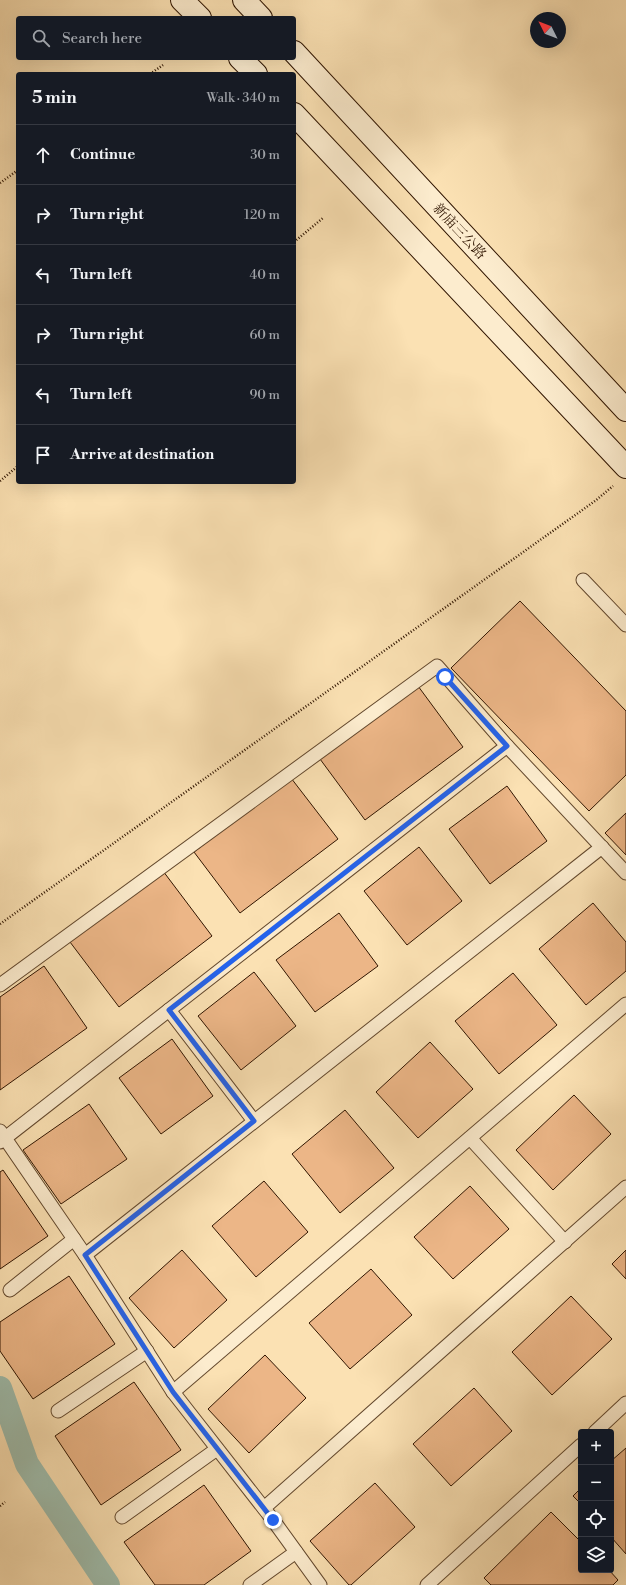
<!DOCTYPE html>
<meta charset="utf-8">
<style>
body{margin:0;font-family:"Libre Bodoni","Noto Serif SC",serif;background:#20242c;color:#f1f3f6}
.controls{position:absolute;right:12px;bottom:12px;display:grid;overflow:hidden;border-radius:4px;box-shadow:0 4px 16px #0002}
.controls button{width:36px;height:36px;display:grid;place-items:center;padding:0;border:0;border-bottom:1px solid #363941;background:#171b24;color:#f1f3f6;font:20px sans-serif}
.compass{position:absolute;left:530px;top:12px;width:36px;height:36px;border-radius:50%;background:#171b24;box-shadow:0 4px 16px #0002;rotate:312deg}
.stop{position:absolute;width:12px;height:12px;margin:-9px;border:3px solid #2563eb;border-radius:50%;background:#fff}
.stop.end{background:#2563eb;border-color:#fff;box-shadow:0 1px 4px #0008}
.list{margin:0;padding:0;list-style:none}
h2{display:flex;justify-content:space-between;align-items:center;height:52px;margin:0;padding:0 16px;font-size:17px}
h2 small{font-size:13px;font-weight:400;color:#9ea1a6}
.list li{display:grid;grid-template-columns:26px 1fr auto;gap:12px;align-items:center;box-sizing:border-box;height:60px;padding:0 16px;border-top:1px solid #363941}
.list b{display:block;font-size:15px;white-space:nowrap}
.list em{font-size:13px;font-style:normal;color:#9ea1a6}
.icon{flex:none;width:22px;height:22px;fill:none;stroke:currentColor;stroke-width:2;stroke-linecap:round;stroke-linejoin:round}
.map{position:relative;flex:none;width:626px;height:1585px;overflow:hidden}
.search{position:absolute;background:#171b24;box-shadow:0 4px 16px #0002;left:16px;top:16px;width:280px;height:44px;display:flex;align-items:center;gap:10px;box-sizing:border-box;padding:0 14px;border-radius:4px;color:#9ea1a6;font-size:15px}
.panel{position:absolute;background:#171b24;box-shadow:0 4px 16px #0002;left:16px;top:72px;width:280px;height:412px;border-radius:4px}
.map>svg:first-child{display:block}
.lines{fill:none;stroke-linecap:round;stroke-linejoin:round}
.canal{stroke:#9fbeae;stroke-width:24}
.building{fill:#ecb687;stroke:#301500}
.service-casing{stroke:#63482d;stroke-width:15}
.secondary-casing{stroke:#301500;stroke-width:24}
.path{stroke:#301500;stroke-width:2.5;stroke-dasharray:1 2;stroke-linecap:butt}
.service{stroke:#fcecce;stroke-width:13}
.secondary{stroke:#fcecce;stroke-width:22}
.route{stroke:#2563eb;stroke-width:5}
.labels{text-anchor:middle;stroke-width:3;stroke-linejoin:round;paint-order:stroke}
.street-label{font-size:14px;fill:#301500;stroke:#fcecce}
</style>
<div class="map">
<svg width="626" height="1585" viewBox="0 0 626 1585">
<rect width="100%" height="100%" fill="#fbe1b3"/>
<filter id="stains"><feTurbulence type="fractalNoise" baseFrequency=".005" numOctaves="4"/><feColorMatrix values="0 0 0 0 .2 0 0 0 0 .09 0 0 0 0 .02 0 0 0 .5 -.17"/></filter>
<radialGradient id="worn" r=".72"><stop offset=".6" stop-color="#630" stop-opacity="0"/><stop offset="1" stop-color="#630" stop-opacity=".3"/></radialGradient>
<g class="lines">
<polyline class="canal" points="0,1388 27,1464 108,1585"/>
</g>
<g class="building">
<polygon points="520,601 626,711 626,775 589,811 451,668"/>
<polygon points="418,686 463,747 365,820 320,759"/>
<polygon points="291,778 338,839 240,913 194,852"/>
<polygon points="507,786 547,841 490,884 449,829"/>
<polygon points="626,813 626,855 605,833"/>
<polygon points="419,847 462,901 407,945 364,891"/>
<polygon points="163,871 212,936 119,1007 70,942"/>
<polygon points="593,903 626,942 626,971 586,1005 539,949"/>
<polygon points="339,913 378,966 315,1012 276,960"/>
<polygon points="44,966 87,1028 0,1090 0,997"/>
<polygon points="254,972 296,1026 241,1070 198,1016"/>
<polygon points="513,973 557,1025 499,1074 455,1021"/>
<polygon points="172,1039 213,1096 161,1134 119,1078"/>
<polygon points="430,1042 473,1089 418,1138 376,1092"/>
<polygon points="574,1095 611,1134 553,1190 516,1150"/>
<polygon points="89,1104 127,1159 61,1204 23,1150"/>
<polygon points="345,1110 394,1168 340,1213 292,1154"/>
<polygon points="3,1170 48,1236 0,1269 0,1172"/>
<polygon points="264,1181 308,1232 256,1277 212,1226"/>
<polygon points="470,1186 509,1229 453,1279 414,1237"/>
<polygon points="182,1250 227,1300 174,1348 129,1298"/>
<polygon points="626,1250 626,1279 612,1264"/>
<polygon points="371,1269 412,1315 350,1369 309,1323"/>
<polygon points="69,1276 115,1344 33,1399 0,1351 0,1322"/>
<polygon points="571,1296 612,1339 552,1395 512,1352"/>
<polygon points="265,1355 306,1398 249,1453 208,1409"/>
<polygon points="134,1382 181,1450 101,1505 55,1436"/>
<polygon points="474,1388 512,1431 451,1486 413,1444"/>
<polygon points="626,1448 626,1554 611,1537 611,1461"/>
<polygon points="375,1483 415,1527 351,1585 349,1585 310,1541"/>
<polygon points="204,1485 251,1551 204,1585 155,1585 124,1542"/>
<polygon points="581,1488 581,1504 573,1496"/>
<polygon points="551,1512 581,1542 581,1570 609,1570 618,1580 613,1585 491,1585 484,1578"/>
</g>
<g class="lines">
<g class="service-casing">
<g id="service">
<polyline points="583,580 626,625"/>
<polyline points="0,985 437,666 507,746 626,873"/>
<polyline points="169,1010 254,1121"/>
<polyline points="0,1131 85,1255 173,1392 273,1520 320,1585"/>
<polyline points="470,1138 565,1242"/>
<polyline points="0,1142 507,746"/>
<polyline points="85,1255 602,847"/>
<polyline points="10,1290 74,1239"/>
<polyline points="173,1392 626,1004"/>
<polyline points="58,1411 147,1351"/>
<polyline points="595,1432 626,1403"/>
<polyline points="264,1508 626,1187"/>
<polyline points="122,1517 217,1449"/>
<polyline points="250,1585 296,1552"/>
<polyline points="427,1585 581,1445"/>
</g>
</g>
<g class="secondary-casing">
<g id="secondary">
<polyline points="182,0 200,18"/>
<polyline points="244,0 261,18"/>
<polyline points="294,52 626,410"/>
<polyline points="240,58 256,74"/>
<polyline points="294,114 626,467"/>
</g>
</g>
<g class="path">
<polyline points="150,74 163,65"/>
<polyline points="0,183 18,170"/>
<polyline points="294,242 323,218"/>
<polyline points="0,481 18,466"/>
<polyline points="0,924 595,501 613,486"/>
<polyline points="0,1506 5,1502"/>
</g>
<use href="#service" class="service"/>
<use href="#secondary" class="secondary"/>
</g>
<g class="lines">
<polyline class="route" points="273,1520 173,1392 85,1255 254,1121 169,1010 507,746 445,677"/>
</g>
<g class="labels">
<g class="street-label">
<text transform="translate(460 231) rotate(47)" y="5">新庙三公路</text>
</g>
</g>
<rect width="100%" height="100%" filter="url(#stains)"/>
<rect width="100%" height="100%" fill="url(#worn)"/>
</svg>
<div class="controls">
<button>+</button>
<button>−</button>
<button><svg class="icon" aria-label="locate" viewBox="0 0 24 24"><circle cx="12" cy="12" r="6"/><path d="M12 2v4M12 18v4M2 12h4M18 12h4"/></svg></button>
<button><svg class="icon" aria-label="layers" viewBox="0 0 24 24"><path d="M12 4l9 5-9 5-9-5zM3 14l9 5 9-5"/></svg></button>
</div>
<svg class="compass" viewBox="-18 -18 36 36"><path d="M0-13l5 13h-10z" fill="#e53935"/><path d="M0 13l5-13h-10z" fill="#9ea1a6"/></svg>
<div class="stop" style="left:445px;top:677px"></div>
<div class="stop end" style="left:273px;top:1520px"></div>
<div class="search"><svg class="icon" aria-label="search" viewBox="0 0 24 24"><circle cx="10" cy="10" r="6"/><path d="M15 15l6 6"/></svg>Search here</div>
<section class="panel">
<h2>5 min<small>Walk · 340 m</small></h2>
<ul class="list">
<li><svg class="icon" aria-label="ahead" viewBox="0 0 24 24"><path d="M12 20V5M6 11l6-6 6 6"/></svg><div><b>Continue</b></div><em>30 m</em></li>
<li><svg class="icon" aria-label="right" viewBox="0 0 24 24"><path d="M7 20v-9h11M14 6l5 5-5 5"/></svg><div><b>Turn right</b></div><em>120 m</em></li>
<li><svg class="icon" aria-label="left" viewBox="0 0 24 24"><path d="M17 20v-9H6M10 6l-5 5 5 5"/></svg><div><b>Turn left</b></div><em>40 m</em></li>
<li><svg class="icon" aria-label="right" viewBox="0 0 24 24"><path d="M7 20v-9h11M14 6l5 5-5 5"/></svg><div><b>Turn right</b></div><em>60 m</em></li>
<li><svg class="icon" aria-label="left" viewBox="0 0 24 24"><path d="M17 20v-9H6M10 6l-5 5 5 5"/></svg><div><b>Turn left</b></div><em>90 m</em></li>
<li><svg class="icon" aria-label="arrive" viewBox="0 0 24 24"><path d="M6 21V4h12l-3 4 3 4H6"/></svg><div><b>Arrive at destination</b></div></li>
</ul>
</section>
</div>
